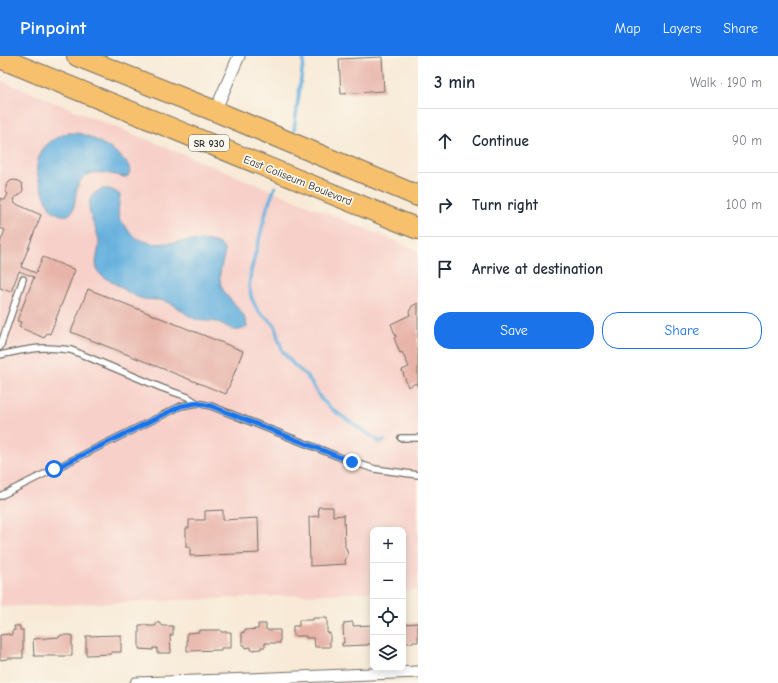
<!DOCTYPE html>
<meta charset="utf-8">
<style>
body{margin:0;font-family:"Comic Neue",sans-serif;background:#f2f2f3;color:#1f2937}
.controls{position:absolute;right:12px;bottom:12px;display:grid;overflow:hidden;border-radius:8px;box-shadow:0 2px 10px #0003}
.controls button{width:36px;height:36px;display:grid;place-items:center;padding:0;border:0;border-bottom:1px solid #e0e1e3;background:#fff;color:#1f2937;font:20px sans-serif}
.stop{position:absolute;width:12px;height:12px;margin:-9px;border:3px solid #1a73e8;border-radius:50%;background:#fff}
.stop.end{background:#1a73e8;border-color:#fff;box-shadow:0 1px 4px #0008}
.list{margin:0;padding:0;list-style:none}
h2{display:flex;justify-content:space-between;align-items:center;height:52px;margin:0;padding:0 16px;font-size:17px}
h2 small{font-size:13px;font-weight:400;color:#747a83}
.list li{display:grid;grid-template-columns:26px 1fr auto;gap:12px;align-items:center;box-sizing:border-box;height:64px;padding:0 16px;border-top:1px solid #e0e1e3}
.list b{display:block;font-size:15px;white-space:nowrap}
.list em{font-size:13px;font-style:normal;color:#747a83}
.actions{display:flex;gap:8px;padding:12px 16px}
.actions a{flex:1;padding:9px 0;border:1px solid #1a73e8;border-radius:16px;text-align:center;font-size:14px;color:#1a73e8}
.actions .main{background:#1a73e8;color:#fff}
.icon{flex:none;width:22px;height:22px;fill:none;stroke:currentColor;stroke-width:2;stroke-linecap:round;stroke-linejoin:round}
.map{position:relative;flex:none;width:418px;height:627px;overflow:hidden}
header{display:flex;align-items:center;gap:24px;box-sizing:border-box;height:56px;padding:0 20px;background:#1a73e8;color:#fff}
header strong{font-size:19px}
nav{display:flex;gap:22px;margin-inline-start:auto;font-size:14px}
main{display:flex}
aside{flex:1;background:#fff}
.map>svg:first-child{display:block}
.built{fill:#f7d0c9}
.water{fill:#66b1de;stroke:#486e84}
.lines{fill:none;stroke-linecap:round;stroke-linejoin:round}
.stream{stroke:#66b1de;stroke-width:3.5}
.building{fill:#e8b4a9}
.lane-casing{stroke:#736e67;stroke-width:8}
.street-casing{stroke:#736e67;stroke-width:13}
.highway-casing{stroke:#736e67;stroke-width:22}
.lane{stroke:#fff;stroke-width:5.5}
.street{stroke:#fff;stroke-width:11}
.highway{stroke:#f7c06c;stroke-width:20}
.route{stroke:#1a73e8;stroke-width:5}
.labels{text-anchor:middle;stroke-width:3.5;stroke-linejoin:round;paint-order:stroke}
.shield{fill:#fbf7ec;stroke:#696865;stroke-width:1}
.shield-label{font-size:10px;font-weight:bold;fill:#2b2b2b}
.street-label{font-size:11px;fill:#2b2b2b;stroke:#fbf7ec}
</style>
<header>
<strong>Pinpoint</strong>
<nav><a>Map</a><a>Layers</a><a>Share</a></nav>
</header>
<main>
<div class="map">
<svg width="418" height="627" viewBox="0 0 418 627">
<rect width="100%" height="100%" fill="#fbf7ec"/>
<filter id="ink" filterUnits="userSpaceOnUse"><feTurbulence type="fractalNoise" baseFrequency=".025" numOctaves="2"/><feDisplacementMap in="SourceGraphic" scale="8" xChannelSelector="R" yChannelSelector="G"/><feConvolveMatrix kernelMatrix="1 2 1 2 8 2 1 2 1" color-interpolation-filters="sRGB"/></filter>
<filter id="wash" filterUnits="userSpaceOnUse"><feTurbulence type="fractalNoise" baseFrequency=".012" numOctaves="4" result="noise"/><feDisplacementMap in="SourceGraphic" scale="16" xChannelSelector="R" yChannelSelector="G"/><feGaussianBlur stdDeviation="0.9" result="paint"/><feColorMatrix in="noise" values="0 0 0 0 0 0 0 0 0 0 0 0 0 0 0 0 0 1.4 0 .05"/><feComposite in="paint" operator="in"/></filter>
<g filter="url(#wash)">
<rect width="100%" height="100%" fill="#f8ead7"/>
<polygon class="built" points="0,24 418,194 418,534 403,535 403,474 373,474 373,536 160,545 0,551"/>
<g class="water">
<path d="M 68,77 C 72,77 77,77 81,78 C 93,81 128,100 130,114 C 130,116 129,117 128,120 L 125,121 C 114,119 101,114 89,118 C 67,126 83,163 62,159 C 58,158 54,156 51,153 C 47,148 38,123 37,116 C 36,109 39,99 43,93 C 49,85 59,80 68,77 Z"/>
<path d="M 103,133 C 110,132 115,135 120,139 C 119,147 117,156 120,164 C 121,166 124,168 126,171 C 127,172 128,174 129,176 C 134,181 144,186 151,187 C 167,191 220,174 225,196 C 223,204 219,216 220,224 C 221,243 245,249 247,271 C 234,278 232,272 220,267 C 213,264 205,266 199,264 C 188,262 180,251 170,247 C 161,242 150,245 140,242 C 131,239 123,232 114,227 C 110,224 105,223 101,219 C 91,209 100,197 99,185 C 99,182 97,179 97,176 C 93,166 84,149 93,139 C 95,136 100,134 103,133 Z"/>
</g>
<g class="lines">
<g class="stream">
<polyline points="294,74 304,0"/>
<polyline points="275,131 267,152 251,215 249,231 252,243 258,255 275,269 278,282 283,296 294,309 307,320 321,343 333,354 371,380 380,386 384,385"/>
</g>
</g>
<g id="blocks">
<g class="building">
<polygon points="382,1 384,35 341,38 339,3"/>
<polygon points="14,124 19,125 22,127 23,134 20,139 15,141 14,147 41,159 21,211 36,217 43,201 75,214 50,278 47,277 44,282 19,271 21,266 17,265 34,221 19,215 11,236 0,232 0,187 5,174 0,172 0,142 5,144 8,138 6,136 6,130 10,125"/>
<polygon points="88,233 243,295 226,338 71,276"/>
<polygon points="418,247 418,332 416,327 408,331 402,314 409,311 402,296 400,297 394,282 396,281 391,268 410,259 409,256 412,250"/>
<polygon points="318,451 333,451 333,460 344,459 345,491 346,492 348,498 346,503 345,504 346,508 310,510 309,461 319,460"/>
<polygon points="223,454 223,464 258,462 259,497 190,500 190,491 186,491 186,472 189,472 189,464 205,464 205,455"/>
<polygon points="313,562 327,562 327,577 330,577 330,591 315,591 314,582 306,582 306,580 293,580 293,570 299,570 299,564 313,564"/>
<polygon points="158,566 163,570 173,570 173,579 170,579 171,597 157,597 157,592 153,592 153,594 139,593 139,569 147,569 147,570 155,570"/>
<polygon points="353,566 353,570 373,569 373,588 368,588 368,589 342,590 342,587 344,587 343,570 344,570 344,567"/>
<polygon points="418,567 418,586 413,586 413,587 403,587 403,568"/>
<polygon points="258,568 266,568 266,574 280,574 280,587 265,587 265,591 261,591 261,593 251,594 251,591 245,592 245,589 242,589 242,576 245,576 245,574 258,573"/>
<polygon points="14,570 20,570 20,574 23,574 23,602 7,602 7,603 0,604 0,579 9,578 9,579 12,579 12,575 15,574"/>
<polygon points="199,574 221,574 221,576 231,576 231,592 221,592 221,594 187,595 187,577 199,576"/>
<polygon points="60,579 72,579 72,600 34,600 33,583 60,581"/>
<polygon points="121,579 121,596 111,596 111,598 86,599 86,580"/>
</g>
</g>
</g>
<g filter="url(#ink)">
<use href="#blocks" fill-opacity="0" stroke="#736e67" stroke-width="1"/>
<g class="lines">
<g class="lane-casing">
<g id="lane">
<polyline points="0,291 23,223"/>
<path d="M 0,299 C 15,296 30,292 45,292 C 54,292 62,293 71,294 L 162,332 L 188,341 L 197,347"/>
<polyline points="401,382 418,382"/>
<polyline points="0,440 181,350 197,347 211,350 352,406 375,413 418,419"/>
</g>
</g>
<g class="street-casing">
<g id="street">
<polyline points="215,55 239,0"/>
<polyline points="136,627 226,624 418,616"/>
</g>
</g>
<g class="highway-casing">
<g id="highway">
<polyline points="77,0 215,55 418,140"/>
<polyline points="0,2 418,173"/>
</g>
</g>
<use href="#lane" class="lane"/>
<use href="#street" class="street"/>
<use href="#highway" class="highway"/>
</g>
</g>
<g class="lines" filter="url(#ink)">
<polyline class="route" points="54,413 181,350 197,347 211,350 352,406"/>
</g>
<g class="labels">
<rect class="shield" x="189" y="79" width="40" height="16" rx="3"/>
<g class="shield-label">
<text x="209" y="91">SR 930</text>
</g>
<g class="street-label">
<text transform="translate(298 124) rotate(22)" y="4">East Coliseum Boulevard</text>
</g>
</g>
</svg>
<div class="controls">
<button>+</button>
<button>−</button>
<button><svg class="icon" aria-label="locate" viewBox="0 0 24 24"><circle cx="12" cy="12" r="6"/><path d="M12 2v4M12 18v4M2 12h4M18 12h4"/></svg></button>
<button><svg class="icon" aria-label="layers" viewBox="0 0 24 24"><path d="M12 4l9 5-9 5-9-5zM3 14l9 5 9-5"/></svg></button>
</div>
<div class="stop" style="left:54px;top:413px"></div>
<div class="stop end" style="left:352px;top:406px"></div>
</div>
<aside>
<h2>3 min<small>Walk · 190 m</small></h2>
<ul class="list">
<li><svg class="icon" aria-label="ahead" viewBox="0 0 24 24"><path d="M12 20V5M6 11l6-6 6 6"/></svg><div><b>Continue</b></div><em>90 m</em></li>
<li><svg class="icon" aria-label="right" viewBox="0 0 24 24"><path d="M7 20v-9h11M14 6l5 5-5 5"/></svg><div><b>Turn right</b></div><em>100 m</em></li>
<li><svg class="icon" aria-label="arrive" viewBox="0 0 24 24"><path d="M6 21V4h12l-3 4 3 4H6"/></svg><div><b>Arrive at destination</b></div></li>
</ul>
<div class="actions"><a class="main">Save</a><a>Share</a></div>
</aside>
</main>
